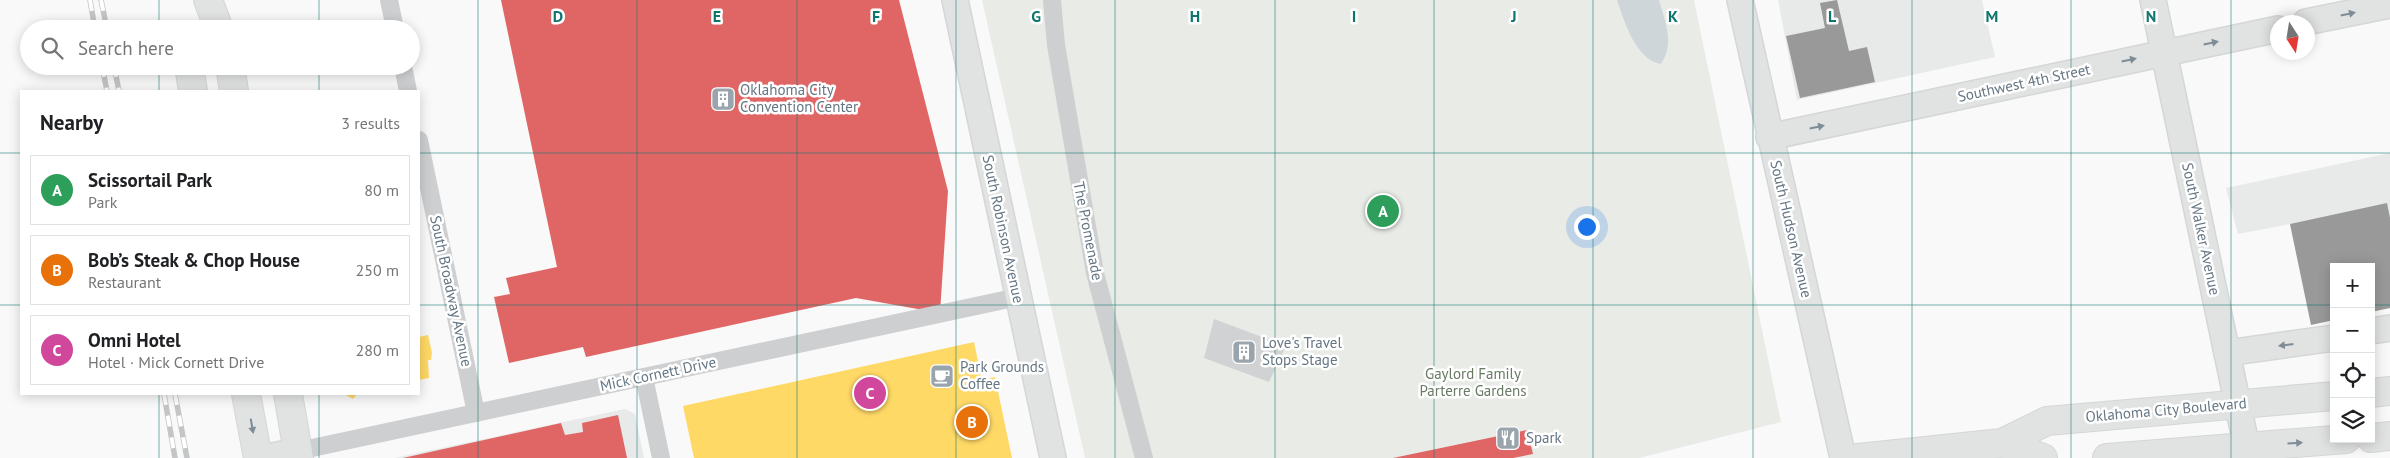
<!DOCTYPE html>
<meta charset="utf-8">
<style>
body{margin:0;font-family:"PT Sans",sans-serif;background:#f6f6f6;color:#202124}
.controls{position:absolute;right:15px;bottom:15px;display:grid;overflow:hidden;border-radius:0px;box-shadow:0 2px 12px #0003}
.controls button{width:45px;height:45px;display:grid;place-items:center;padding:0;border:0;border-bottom:1px solid #e0e0e0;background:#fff;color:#202124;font:25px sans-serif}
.compass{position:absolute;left:2270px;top:15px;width:45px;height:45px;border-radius:50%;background:#fff;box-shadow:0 2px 12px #0003;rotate:168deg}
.you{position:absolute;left:1586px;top:226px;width:18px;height:18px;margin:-12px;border:4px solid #fff;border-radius:50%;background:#1a73e8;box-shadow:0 0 0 8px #1a73e833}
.badge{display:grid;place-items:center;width:32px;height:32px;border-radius:50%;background:#d93025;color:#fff;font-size:16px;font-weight:700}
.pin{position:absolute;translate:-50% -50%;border:2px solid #fff;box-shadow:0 1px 5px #0006}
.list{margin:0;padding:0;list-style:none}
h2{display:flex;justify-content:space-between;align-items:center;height:65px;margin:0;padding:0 20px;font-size:21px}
h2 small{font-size:16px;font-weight:400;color:#757577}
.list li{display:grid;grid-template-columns:32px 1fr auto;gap:15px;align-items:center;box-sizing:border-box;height:70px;margin:0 10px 10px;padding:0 10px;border:1px solid #e0e0e0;border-radius:0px}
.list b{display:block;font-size:19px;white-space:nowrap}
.list p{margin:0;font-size:16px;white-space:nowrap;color:#757577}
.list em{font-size:16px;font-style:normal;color:#757577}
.icon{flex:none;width:28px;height:28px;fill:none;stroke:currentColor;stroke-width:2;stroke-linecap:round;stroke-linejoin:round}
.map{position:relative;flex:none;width:2390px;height:458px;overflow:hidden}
.search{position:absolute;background:#fff;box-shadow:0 2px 12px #0003;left:20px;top:20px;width:400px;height:55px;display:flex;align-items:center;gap:12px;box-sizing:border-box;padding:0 18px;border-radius:28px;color:#757577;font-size:19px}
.panel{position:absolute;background:#fff;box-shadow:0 2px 12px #0003;left:20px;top:90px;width:400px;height:305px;border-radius:0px}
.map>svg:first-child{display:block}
.built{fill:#e8e9e9}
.green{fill:#e8ebe6}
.water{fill:#ced6d9}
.homes{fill:#ffd966}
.shops{fill:#e06666}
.industry{fill:#999}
.building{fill:#d0d2d3}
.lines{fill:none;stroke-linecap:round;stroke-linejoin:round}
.secondary-casing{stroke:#d5d6d7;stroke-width:28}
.primary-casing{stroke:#d5d6d7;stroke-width:30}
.street{stroke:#cecfd0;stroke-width:18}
.secondary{stroke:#e1e2e2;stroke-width:25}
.primary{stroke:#e1e2e2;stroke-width:28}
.rail-casing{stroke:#c3c5c6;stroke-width:5.5}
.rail{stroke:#fff;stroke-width:4;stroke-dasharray:11;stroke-linecap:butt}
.oneway{fill:#7e8c96}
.grid{fill:none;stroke:#0f766e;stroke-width:1;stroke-opacity:0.55}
.labels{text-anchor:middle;stroke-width:5;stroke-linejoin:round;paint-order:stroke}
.street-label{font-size:15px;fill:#657683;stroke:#fff}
.poi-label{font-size:15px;fill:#657683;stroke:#fff;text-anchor:start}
.park-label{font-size:15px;fill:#687a64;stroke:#fff}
.grid-label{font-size:16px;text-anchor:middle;font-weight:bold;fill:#0f766e;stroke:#fff;stroke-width:5;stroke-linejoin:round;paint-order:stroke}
</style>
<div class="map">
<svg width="2390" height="458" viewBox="0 0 2390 458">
<rect width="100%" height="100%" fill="#f9f9f9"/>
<g class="built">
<polygon points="1778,0 1982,0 1995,57 1797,100"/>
<polygon points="2390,153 2390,308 2371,267 2334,267 2312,325 2290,224 2238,234 2226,188"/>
<polygon points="625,409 635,414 644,458 394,458"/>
</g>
<polygon class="green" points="982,0 1694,0 1781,422 1639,458 1085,458"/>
<path class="water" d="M 1617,0 L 1659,0 C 1665,22 1675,43 1661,64 C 1636,60 1624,21 1617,0 Z"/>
<g class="homes">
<polygon points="428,335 432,353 431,360 428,360 429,378 419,380 419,337"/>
<polygon points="974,342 982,380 995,377 1012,458 694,458 683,406"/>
<polygon points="344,394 357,394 353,399"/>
</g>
<g class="shops">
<polygon points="501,0 899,0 948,191 940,313 856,298 586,357 583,347 509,363 494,297 510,294 506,278 557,267"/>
<polygon points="618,415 627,458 403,458 561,423 565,435 583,432 582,423"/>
<polygon points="1527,430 1533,454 1513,458 1393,458"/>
</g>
<g class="industry">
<polygon points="1837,0 1849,51 1867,47 1875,82 1800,98 1786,36 1825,28 1820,3"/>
<polygon points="2387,203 2390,218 2390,308 2371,312 2371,267 2334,267 2334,320 2311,325 2290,224"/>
</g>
<polygon class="building" points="1214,319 1286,346 1269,382 1204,358"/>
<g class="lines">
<g class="secondary-casing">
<g id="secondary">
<polyline points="955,0 1053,458"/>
<polyline points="1740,0 1843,458"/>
<polyline points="2153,0 2249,458"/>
<polyline points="2306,22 2390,5"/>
<polyline points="1769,137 2278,29"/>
<polyline points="2371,331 2390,328"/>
<polyline points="2227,353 2334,338"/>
<polyline points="262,458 298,451"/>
</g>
</g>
<g class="primary-casing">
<g id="primary">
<polyline points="208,0 219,29"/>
<polyline points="189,66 193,91"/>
<polyline points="230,66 234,91"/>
<polyline points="2371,393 2390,391"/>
<polyline points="246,394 258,458"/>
<polyline points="288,394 299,458"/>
<polyline points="2371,438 2390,436"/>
<polyline points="2002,443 2043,458"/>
<polyline points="1858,458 2002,443 2047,421 2334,396"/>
<polyline points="2107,458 2346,439"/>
</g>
</g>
<g class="street">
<polyline points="389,0 395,29"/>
<polyline points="1052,0 1056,45 1095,273 1144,458"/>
<polyline points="403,66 408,91"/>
<polyline points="419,140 476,413"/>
<polyline points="644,377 661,458"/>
<polyline points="298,451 1018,297"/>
</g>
<use href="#secondary" class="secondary"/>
<use href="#primary" class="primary"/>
<g class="rail-casing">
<g id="rail">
<polyline points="90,0 95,29"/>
<polyline points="101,0 107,29"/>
<polyline points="102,66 107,91"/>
<polyline points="114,66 119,91"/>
<polyline points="164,394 175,458"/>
<polyline points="175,394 187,458"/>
</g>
</g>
<use href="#rail" class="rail"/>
</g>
<defs><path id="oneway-solid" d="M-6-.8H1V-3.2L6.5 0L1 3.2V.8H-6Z" transform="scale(1.25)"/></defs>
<g class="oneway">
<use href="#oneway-solid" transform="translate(2348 14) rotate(-12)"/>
<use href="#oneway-solid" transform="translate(2211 43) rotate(-12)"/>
<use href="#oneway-solid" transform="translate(2129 60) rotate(-12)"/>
<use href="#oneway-solid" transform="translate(1817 127) rotate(-12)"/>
<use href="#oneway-solid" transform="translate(2286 345) rotate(173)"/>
<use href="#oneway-solid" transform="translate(252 426) rotate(80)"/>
<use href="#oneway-solid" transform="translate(2295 443) rotate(-4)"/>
</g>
<path class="grid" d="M 159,0 L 159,29M 319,0 L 319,29M 478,0 L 478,458M 637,0 L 637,458M 797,0 L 797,458M 956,0 L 956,458M 1115,0 L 1115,458M 1275,0 L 1275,458M 1434,0 L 1434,458M 1593,0 L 1593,458M 1753,0 L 1753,458M 1912,0 L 1912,458M 2071,0 L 2071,458M 2231,0 L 2231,458M 159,66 L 159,91M 319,66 L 319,91M 0,153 L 21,153M 419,153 L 2390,153M 0,305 L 21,305M 419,305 L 2334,305M 2371,305 L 2390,305M 159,394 L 159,458M 319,394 L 319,458"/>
<defs>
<g id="building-square" transform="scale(1.25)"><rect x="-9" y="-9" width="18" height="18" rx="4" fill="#99a4ac" stroke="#fff"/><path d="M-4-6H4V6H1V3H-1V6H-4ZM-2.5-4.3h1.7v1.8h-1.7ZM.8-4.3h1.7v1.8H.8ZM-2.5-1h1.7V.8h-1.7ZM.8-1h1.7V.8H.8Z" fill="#fff"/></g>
<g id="cafe-square" transform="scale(1.25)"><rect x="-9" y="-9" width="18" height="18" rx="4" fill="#99a4ac" stroke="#fff"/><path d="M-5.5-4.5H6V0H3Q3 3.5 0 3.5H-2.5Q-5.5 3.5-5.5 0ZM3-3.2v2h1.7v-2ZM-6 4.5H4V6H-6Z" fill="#fff"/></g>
<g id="restaurant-square" transform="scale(1.25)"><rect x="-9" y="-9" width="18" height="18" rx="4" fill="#99a4ac" stroke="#fff"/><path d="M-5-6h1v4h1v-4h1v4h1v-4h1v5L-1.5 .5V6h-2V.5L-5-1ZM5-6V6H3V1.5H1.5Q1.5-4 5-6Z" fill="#fff"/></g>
</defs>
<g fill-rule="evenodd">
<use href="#building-square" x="723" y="99"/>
<use href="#building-square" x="1244" y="352"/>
<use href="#cafe-square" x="942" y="376"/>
<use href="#restaurant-square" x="1508" y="438"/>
</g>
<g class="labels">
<g class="street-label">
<text transform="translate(2024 83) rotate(-12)" y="5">Southwest 4th Street</text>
<text transform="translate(1003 229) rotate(78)" y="5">South Robinson Avenue</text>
<text transform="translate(1791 229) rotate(77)" y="5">South Hudson Avenue</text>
<text transform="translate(2201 229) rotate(78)" y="5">South Walker Avenue</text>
<text transform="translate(1088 231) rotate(79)" y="5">The Promenade</text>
<text transform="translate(451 291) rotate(78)" y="5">South Broadway Avenue</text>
<text transform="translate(658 374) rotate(-12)" y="5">Mick Cornett Drive</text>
<text transform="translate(2166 410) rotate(-5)" y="5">Oklahoma City Boulevard</text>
</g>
<g class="poi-label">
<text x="740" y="95">Oklahoma City<tspan x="740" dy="17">Convention Center</tspan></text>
<text x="1262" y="348">Love's Travel<tspan x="1262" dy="17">Stops Stage</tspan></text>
<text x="960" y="372">Park Grounds<tspan x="960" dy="17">Coffee</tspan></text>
<text x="1526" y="443">Spark</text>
</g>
<g class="park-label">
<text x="1473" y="379">Gaylord Family<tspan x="1473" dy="17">Parterre Gardens</tspan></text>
</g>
</g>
<g class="grid-label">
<text x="558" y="22">D</text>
<text x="717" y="22">E</text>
<text x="876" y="22">F</text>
<text x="1036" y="22">G</text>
<text x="1195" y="22">H</text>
<text x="1354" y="22">I</text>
<text x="1514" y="22">J</text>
<text x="1673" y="22">K</text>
<text x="1832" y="22">L</text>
<text x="1992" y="22">M</text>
<text x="2151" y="22">N</text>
</g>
</svg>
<div class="controls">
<button>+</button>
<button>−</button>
<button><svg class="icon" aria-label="locate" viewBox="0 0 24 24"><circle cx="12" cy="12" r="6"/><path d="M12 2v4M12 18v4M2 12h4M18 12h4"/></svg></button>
<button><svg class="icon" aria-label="layers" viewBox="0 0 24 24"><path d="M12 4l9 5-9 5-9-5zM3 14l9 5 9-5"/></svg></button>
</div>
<svg class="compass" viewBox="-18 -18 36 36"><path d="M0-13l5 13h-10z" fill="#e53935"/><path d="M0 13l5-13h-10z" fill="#757577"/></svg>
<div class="you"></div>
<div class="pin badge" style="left:1383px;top:211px;background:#2e9e5b">A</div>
<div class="pin badge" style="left:972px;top:422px;background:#e8710a">B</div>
<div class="pin badge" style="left:870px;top:393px;background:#d1479c">C</div>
<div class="search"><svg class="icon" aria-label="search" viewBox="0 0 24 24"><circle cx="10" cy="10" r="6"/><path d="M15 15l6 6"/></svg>Search here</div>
<section class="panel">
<h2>Nearby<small>3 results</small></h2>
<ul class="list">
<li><span class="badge" style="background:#2e9e5b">A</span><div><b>Scissortail Park</b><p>Park</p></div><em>80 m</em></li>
<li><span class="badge" style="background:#e8710a">B</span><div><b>Bob’s Steak &amp; Chop House</b><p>Restaurant</p></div><em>250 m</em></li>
<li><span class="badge" style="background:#d1479c">C</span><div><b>Omni Hotel</b><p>Hotel · Mick Cornett Drive</p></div><em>280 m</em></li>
</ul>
</section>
</div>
